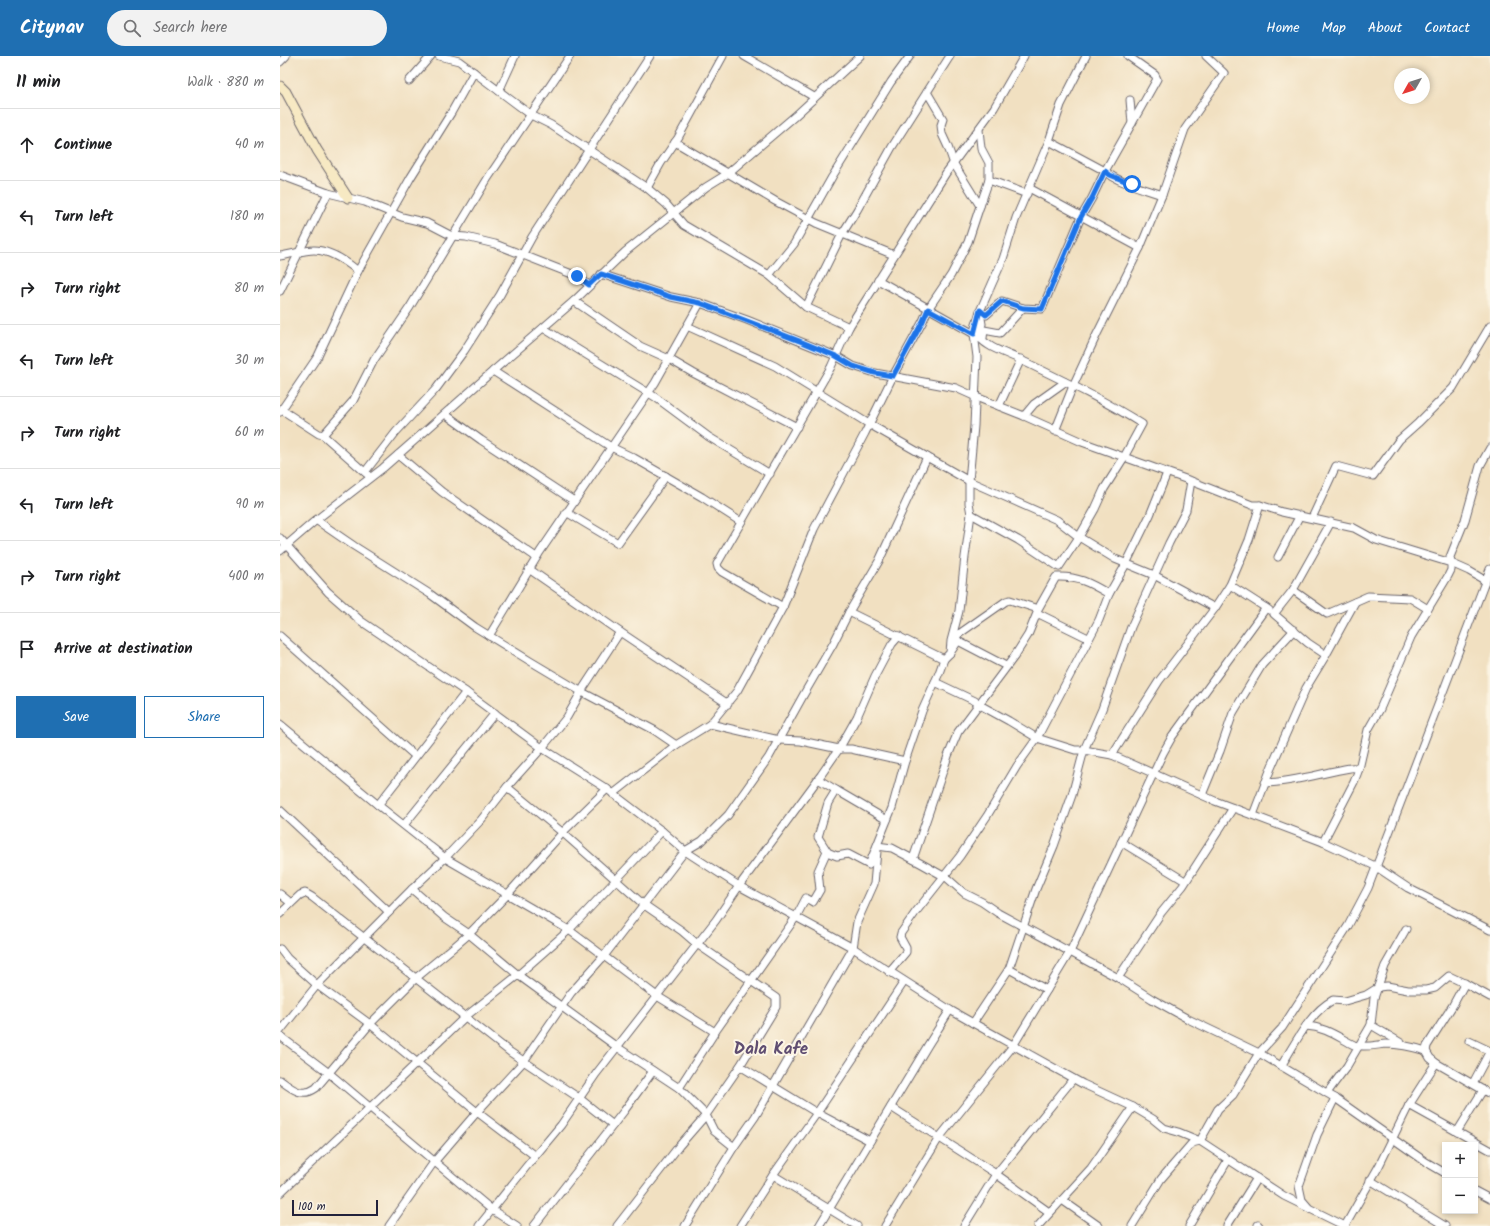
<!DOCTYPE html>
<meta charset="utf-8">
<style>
body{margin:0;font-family:Kalam,sans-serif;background:#f2f2f2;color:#202124}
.controls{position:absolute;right:12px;bottom:12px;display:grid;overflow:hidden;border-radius:0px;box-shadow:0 2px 6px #0003}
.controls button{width:36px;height:36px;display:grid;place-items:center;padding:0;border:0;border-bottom:1px solid #e0e0e0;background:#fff;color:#202124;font:20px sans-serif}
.compass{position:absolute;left:1114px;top:12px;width:36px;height:36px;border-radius:50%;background:#fff;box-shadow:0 2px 6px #0003;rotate:231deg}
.scale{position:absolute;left:12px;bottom:10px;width:86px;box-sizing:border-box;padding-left:4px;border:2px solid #22223b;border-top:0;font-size:11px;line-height:14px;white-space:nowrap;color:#22223b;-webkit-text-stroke:3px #fcf5e5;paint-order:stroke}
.stop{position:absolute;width:12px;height:12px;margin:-9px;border:3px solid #1a73e8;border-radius:50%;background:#fff}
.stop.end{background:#1a73e8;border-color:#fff;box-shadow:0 1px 4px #0008}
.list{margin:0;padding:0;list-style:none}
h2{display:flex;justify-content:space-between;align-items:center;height:52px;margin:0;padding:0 16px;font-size:17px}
h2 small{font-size:13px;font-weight:400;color:#757577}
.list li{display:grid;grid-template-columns:26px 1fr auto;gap:12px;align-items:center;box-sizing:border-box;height:72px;padding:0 16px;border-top:1px solid #e0e0e0}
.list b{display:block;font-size:15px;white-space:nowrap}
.list em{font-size:13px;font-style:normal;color:#757577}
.actions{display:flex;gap:8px;padding:12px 16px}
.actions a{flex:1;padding:9px 0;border:1px solid #1f6fb2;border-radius:0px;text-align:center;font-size:14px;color:#1f6fb2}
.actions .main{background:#1f6fb2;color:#fff}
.icon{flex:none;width:22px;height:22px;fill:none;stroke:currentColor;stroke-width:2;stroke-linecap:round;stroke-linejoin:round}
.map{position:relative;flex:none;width:1210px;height:1170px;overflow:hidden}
header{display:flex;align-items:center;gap:24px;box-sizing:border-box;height:56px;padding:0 20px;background:#1f6fb2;color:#fff}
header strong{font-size:19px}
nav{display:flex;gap:22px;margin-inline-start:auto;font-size:14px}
.search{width:280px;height:36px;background:#f2f2f2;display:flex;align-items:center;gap:10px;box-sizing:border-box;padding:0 14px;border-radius:22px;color:#757577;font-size:15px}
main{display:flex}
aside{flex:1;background:#fff}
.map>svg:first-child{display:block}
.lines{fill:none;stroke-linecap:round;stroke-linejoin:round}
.street-casing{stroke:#6a646a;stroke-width:9}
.secondary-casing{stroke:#6a646a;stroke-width:11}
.street{stroke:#fff;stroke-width:7}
.secondary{stroke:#f7e9c3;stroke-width:9}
.route{stroke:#1a73e8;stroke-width:5}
.labels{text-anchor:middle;stroke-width:4;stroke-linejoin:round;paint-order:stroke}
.district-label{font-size:17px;font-weight:bold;fill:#5f4d71;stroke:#fcf5e5}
</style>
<header>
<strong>Citynav</strong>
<div class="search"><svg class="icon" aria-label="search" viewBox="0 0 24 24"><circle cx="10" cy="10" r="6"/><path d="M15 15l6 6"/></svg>Search here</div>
<nav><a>Home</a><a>Map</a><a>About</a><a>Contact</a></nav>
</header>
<main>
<aside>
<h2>11 min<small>Walk · 880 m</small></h2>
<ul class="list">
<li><svg class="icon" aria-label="ahead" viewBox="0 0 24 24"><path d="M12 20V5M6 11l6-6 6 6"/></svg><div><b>Continue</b></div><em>40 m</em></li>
<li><svg class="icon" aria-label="left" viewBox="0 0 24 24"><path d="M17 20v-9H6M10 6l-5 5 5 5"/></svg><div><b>Turn left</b></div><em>180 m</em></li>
<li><svg class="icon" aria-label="right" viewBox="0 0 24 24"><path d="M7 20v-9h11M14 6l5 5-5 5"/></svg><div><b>Turn right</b></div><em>80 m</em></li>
<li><svg class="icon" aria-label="left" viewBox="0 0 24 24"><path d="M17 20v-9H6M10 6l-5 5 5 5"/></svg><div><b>Turn left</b></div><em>30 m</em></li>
<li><svg class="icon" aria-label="right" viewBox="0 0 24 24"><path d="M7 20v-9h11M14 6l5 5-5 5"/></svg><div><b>Turn right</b></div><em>60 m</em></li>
<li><svg class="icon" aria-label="left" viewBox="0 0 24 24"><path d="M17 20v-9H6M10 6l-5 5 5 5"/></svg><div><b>Turn left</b></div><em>90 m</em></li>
<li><svg class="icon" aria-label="right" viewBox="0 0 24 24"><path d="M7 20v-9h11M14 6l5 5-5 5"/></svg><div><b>Turn right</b></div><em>400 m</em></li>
<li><svg class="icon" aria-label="arrive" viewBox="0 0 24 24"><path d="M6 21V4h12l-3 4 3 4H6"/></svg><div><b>Arrive at destination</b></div></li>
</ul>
<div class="actions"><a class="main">Save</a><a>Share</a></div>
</aside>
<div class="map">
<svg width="1210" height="1170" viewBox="0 0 1210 1170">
<rect width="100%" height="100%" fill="#fcf5e5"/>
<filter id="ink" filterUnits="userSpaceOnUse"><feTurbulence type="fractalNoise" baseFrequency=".025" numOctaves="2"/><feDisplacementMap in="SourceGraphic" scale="8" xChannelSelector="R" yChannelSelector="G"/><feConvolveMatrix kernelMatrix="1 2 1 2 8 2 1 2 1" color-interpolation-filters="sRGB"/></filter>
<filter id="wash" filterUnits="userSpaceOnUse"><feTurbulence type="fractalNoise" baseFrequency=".012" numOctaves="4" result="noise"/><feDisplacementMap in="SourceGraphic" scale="16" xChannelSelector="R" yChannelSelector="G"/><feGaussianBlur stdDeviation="0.9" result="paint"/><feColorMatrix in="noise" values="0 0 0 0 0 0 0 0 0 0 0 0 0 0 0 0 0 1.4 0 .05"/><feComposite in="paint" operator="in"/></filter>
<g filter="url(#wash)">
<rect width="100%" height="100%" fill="#f1e0c1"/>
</g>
<g filter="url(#ink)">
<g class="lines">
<g class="street-casing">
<g id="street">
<polyline points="159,0 179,5 251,59 271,69 367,132 386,148 404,169 489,219 526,251 569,271"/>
<polyline points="464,0 534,41"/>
<polyline points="0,6 6,0"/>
<polyline points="129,25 151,0"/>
<polyline points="219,35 235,0"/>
<polyline points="850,44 852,67"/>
<polyline points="699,74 701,92 709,107 709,124 700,150"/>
<polyline points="769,85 825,115 877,23 875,19 848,0"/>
<polyline points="395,86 495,145 536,167 614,199"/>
<polyline points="0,119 48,137 85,146 122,161 147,167 172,180 186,181 215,188 297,220 309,229"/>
<polyline points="709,124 747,138"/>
<polyline points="367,132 381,107 398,82 443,0"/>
<polyline points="749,132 860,192"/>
<path d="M 0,200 C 10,199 24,194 34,194 C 49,194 67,206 78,215"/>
<polyline points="321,218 391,241 420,247 467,264 556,300 573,310 595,317 676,332 696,341 744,360 802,386 911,425 972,449 980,449 1002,456 1074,472 1096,484 1171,507 1171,514 1168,520 1131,581 1100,653 1088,674 1079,713 1074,726 1043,786"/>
<polyline points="489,219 514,188 552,121 611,26 630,0"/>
<polyline points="598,224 694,278"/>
<polyline points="0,235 48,137"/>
<polyline points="294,245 360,290 389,303 413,317 517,371"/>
<polyline points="526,251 562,178 577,154 612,91 670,0"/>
<path d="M 700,255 L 706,259 L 722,245 L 743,252 L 762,253 L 801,161 L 812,142 L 825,115 C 840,128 864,132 882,139"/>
<polyline points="407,270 495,310 589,368 689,425 777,464 799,481 835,503 874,519 935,552"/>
<polyline points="263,272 375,341 429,381 490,418"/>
<polyline points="703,282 704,274 720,277 743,252"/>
<polyline points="213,315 331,391 354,402 422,441 461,466"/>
<polyline points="719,350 741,303"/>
<polyline points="2,354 39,378 43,379 88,419"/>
<polyline points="0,356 38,300 78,215 131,121 171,57 194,16"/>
<polyline points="165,358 201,384 294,445"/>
<polyline points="744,360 754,348 785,326"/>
<polyline points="775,375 793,330 817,278 860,192 882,139 905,73 944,17 926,0"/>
<polyline points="43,379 73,345 94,304 130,251 208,122 290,0"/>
<polyline points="118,399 162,436 256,501"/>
<polyline points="85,416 116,376 156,333 184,295 220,239 252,181 370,0"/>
<polyline points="286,456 338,487 386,420"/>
<path d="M 691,458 L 738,484 L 779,511 L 799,481 L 815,453 L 824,433 L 843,403 L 862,368 C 824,344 784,325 743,305 C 728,297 710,294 698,280 L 702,268 L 700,257"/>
<polyline points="1032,462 1056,410 1093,420 1119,384 1138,367 1173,332 1210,270"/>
<polyline points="36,464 74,490 150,538 195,571 250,605 302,636 374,674 396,689"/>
<polyline points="0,482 48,536 81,565 186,636 262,692 327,733 382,775 405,795 459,830 573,892 670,954 693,967 803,1028 853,1051 873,1063 884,1072 898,1076 920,1085 1004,1140 1065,1170"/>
<polyline points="0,495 36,464 103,412 143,377 213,315 294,245 345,196 426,131 447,118 515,60 580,0"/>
<polyline points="998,501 1020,459"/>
<polyline points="249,513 340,576 448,648"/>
<polyline points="1206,525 1189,515 1171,507 1170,501 1185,464 1200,410 1210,392"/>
<polyline points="950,529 989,554"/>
<polyline points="1013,534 1051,466"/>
<polyline points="503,551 442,516 438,512 437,508 551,311 569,271 666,117 714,52 744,0"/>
<polyline points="569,556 664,603"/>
<polyline points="0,580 135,700"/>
<polyline points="209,580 260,496 375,327 420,247"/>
<polyline points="678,585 726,610"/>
<path d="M 670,597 L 678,585 L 676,580 L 726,545 L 730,544 L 758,553 L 776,521 C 798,520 810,527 829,538"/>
<polyline points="1046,599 1028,587 994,558 1013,534 1047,558 1088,540 1130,542 1148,553"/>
<polyline points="655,626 695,645 698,648 729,665 757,682 795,694 804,694 832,699 935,745 1043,786 1095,810 1128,832 1210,874"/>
<polyline points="0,668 98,749 165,802 289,874 377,940 435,976"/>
<polyline points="430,668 499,684 521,685 559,693 571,693 625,705"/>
<polyline points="832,699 879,625 935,552 950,529 969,484 980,449"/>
<path d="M 985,727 C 1015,726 1041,717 1070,712 C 1074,711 1076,712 1079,713"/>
<polyline points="227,731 283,777 363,848 402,875 417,888 496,942 496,951 460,1010 426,1059 399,1090 337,1170"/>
<polyline points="556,734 607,764"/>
<polyline points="333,738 396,689 430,668 457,635 503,551 534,473 585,377 613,320 643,265 648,253 671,219 688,186 700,150 674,108 668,91 662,78 661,69 663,63 647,36"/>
<polyline points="922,739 940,695 953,657 982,609 1014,574"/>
<polyline points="98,749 186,636"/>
<polyline points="0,754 109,856"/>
<polyline points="973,759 991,712 1026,632 1046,599 1075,546"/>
<polyline points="124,769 215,657"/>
<polyline points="841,786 905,825"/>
<polyline points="597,790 612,792 642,808 667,822 684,837 702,846 718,857 842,924 872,943 908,963 979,997 1055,1042 1146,1106 1165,1117"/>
<polyline points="547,796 557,800 568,798 589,809 612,752 625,705 642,655 659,617 664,603 670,597 671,585 679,555 685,501 691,458 689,447 689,425 694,370 697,301 694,278 695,272 700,255 723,203 736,162 769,85 781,49 806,0"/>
<polyline points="633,803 668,700 678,676 734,601 748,579 757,557 808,582"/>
<polyline points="132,833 164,861 189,878 238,919 337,991 399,1032 426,1059 434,1075 454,1091"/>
<polyline points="0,838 11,847"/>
<polyline points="0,858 20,839 25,837 32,841 230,996 299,1042 333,1069"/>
<polyline points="0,893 7,902 37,929 90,968 197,1056 255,1100"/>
<polyline points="729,913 767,934 790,896 883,697 892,681 986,552"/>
<polyline points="609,916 626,896 626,892 620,881 621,877 635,857 680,800 707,760 737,710 757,682 819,564 829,538 846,508 870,459 887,417"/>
<polyline points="838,922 881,857 903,830 953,752"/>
<polyline points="693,967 729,913 756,833 774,790 792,739 804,694 822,653 851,571 889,487 906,454 911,425"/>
<polyline points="1091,969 1123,988"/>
<path d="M 1026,970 C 1045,971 1058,981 1074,989 C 1084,992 1096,989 1106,988 C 1120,988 1133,991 1146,995"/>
<polyline points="0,975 37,929 132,833 165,802 201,764 227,731 262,692 287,661 304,631 340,576"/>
<polyline points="0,980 49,1017 212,1154 237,1170"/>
<polyline points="1189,985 1210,995"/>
<polyline points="1156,1007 1150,1002 1146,995 1147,990 1173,949 1185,927"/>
<polyline points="460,1010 537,1057 590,1085"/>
<path d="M 1001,1010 C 1015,988 1029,957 1053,944 L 1065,945 L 1086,939 L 1099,931 L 1107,930 L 1128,934 L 1146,934 L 1155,932 L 1169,920 L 1188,929 L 1210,941"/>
<path d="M 0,1024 C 12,1033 22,1042 36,1032 L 90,968 L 136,922 L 175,890 L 189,878 L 227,839 L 285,774 L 327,733"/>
<polyline points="1193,1027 1210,995"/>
<polyline points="399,1032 435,976 516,861 526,842 533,846 540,834 538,815 547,795 538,781 548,747 556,734 538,723"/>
<polyline points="1047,1037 1067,1010 1091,969 1094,942 1105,910 1126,873"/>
<polyline points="1129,1049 1210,1094"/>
<polyline points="611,1051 716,1118 769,1156"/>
<polyline points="1177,1076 1203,1034"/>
<polyline points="493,1119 577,1170"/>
<polyline points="1090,1124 1165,1170"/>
<polyline points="1195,1135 1210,1143"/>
<polyline points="0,1137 185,961 238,919 289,874 382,775"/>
<polyline points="782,1144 819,1170"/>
<polyline points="1028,1151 1022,1144 1019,1130 1037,1079 1055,1042"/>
<polyline points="978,1169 979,1170"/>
<polyline points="109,1170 154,1106 197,1056 244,1005 291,937 324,900 405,795 422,785 448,759 489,701 524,638 553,588 569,556 599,505 647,401"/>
<polyline points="199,1170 246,1111 281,1069 316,1018 436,864 459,830 541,719 559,693 577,661 595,620 612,588 619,580"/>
<polyline points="254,1170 344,1055 373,1015"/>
<polyline points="405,1170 454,1091 475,1061 573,892 577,866 594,828 597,795"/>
<polyline points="460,1170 493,1119 537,1057 624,926"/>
<polyline points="539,1170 648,989 670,954"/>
<polyline points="605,1170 659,1082 733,990 767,934"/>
<polyline points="684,1170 716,1118 793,1023"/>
<polyline points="758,1170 811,1112 853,1051"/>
<polyline points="852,1170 881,1123 912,1087 920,1085 938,1053 953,1039 979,997 1002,972 1068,870 1088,832 1210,513"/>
<polyline points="909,1170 948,1104"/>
<polyline points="947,1170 977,1122"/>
<polyline points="1065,1170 1099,1110 1129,1049 1156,1007 1210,1038"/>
</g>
</g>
<g class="secondary-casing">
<polyline id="secondary" points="0,30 6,36 37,94 68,142"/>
</g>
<use href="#street" class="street"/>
<use href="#secondary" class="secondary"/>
</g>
</g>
<g class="lines" filter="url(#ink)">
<polyline class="route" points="297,220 309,229 321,218 391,241 420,247 522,286 556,300 573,310 595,317 613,320 643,265 648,253 694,278 700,254 706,259 722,245 743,252 762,253 801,161 812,142 825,115 830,119 852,128"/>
</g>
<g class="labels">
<g class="district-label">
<text x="491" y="998">Dala Kafe</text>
</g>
</g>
</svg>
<div class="controls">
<button>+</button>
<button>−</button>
</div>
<svg class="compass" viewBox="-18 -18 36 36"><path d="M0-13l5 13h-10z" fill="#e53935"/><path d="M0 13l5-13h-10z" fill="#757577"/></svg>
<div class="scale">100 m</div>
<div class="stop" style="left:852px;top:128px"></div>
<div class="stop end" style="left:297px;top:220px"></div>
</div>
</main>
